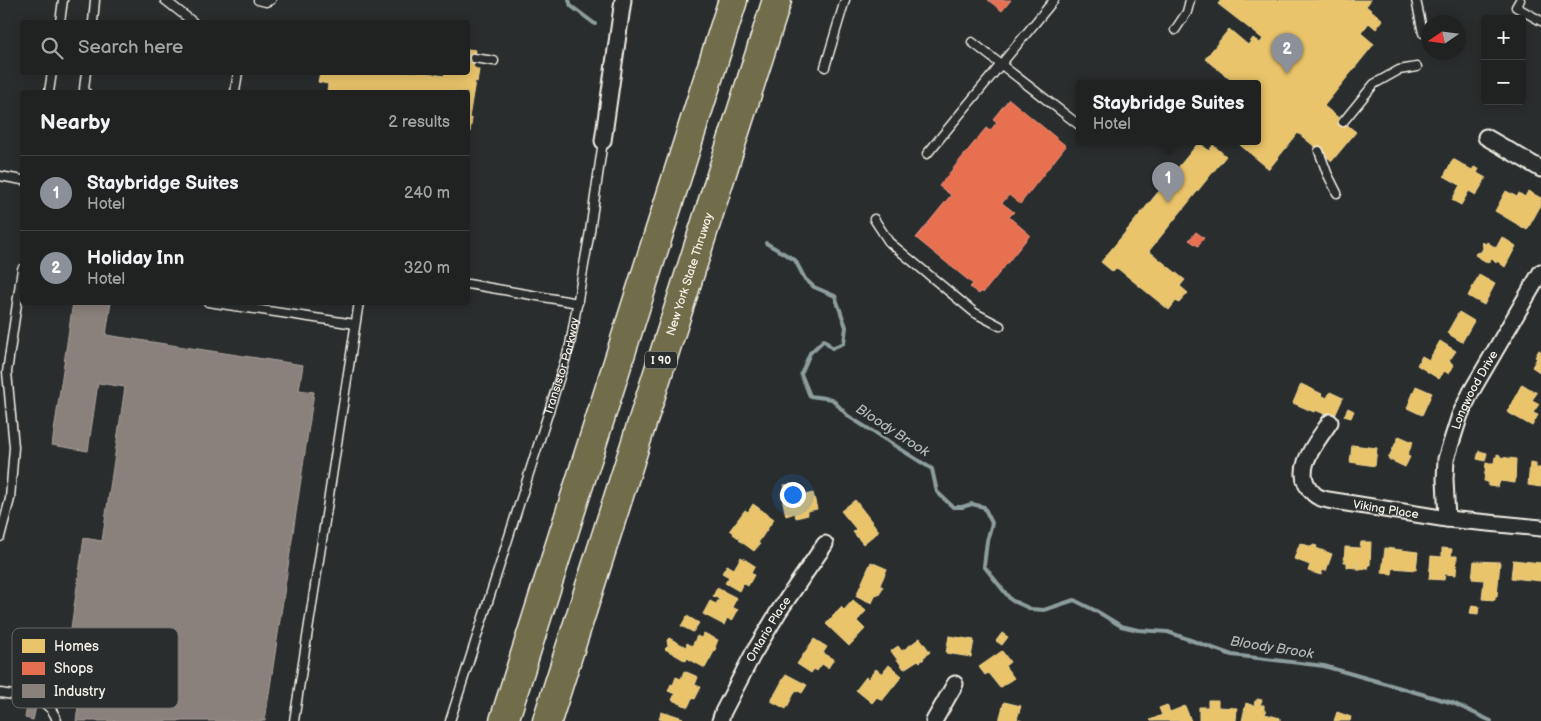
<!DOCTYPE html>
<meta charset="utf-8">
<style>
body{margin:0;font-family:"Balsamiq Sans",sans-serif;background:#282a2a;color:#f1f3f6}
.controls{position:absolute;right:15px;top:15px;display:grid;overflow:hidden;border-radius:5px;box-shadow:0 2px 12px #0003}
.controls button{width:45px;height:45px;display:grid;place-items:center;padding:0;border:0;border-bottom:1px solid #3d3f40;background:#202222;color:#f1f3f6;font:25px sans-serif}
.compass{position:absolute;left:1421px;top:15px;width:45px;height:45px;border-radius:50%;background:#202222;box-shadow:0 2px 12px #0003;rotate:257deg}
.you{position:absolute;left:792px;top:494px;width:18px;height:18px;margin:-12px;border:4px solid #fff;border-radius:50%;background:#1a73e8;box-shadow:0 0 0 8px #1a73e833}
.badge{display:grid;place-items:center;width:32px;height:32px;border-radius:50%;background:#8c9099;color:#fff;font-size:16px;font-weight:700}
.pin{position:absolute;translate:-50% -41px;filter:drop-shadow(0 1px 2px #0008)}
.pin::after{content:'';position:absolute;top:26px;width:18px;height:15px;background:inherit;clip-path:polygon(0 0,100% 0,50% 100%)}
.popup{position:absolute;left:1076px;top:80px;width:185px;height:65px;box-sizing:border-box;display:grid;place-content:center;border-radius:5px;background:#202222;filter:drop-shadow(0 1px 4px #0005);font-size:16px;white-space:nowrap;color:#a2a4a5}
.popup b{font-size:19px;color:#f1f3f6}
.popup::after{content:'';position:absolute;left:50%;top:100%;margin-left:-10px;border:10px solid transparent;border-top-color:#202222}
.list{margin:0;padding:0;list-style:none}
h2{display:flex;justify-content:space-between;align-items:center;height:65px;margin:0;padding:0 20px;font-size:21px}
h2 small{font-size:16px;font-weight:400;color:#a2a4a5}
.list li{display:grid;grid-template-columns:32px 1fr auto;gap:15px;align-items:center;box-sizing:border-box;height:75px;padding:0 20px;border-top:1px solid #3d3f40}
.list b{display:block;font-size:19px;white-space:nowrap}
.list p{margin:0;font-size:16px;white-space:nowrap;color:#a2a4a5}
.list em{font-size:16px;font-style:normal;color:#a2a4a5}
.icon{flex:none;width:28px;height:28px;fill:none;stroke:currentColor;stroke-width:2;stroke-linecap:round;stroke-linejoin:round}
.map{position:relative;flex:none;width:1541px;height:721px;overflow:hidden}
.search{position:absolute;background:#202222;box-shadow:0 2px 12px #0003;left:20px;top:20px;width:450px;height:55px;display:flex;align-items:center;gap:12px;box-sizing:border-box;padding:0 18px;border-radius:5px;color:#a2a4a5;font-size:19px}
.panel{position:absolute;background:#202222;box-shadow:0 2px 12px #0003;left:20px;top:90px;width:450px;height:215px;border-radius:5px}
.map>svg:first-child{display:block}
.homes{fill:#e9c46a;stroke:#ecd290}
.shops{fill:#e76f51;stroke:#eb967e}
.industry{fill:#8a817c;stroke:#aaa39c}
.lines{fill:none;stroke-linecap:round;stroke-linejoin:round}
.stream{stroke:#8d9e9e;stroke-width:4}
.service-casing{stroke:#f4f1e8;stroke-width:11}
.minor-casing{stroke:#f4f1e8;stroke-width:19}
.motorway-casing{stroke:#f4f1e8;stroke-width:31}
.service{stroke:#2a2d2e;stroke-width:8}
.minor{stroke:#2a2d2e;stroke-width:15}
.motorway{stroke:#716d4b;stroke-width:28}
.labels{text-anchor:middle;stroke-width:5;stroke-linejoin:round;paint-order:stroke}
.shield{fill:#2a2d2e;stroke:#b7b6b0;stroke-width:1}
.shield-label{font-size:11px;font-weight:bold;fill:#f4f1e8}
.street-label{font-size:12px;fill:#f4f1e8;stroke:#2a2d2e}
.water-label{font-size:14px;font-style:italic;fill:#b0b9b6;stroke:#2a2d2e}
.key{fill:#2a2d2e;stroke:#676866;stroke-width:1}
.key-label{font-size:14px;fill:#f4f1e8}
</style>
<div class="map">
<svg width="1541" height="721" viewBox="0 0 1541 721">
<rect width="100%" height="100%" fill="#2a2d2e"/>
<filter id="ink" filterUnits="userSpaceOnUse"><feTurbulence type="fractalNoise" baseFrequency=".02" numOctaves="2"/><feDisplacementMap in="SourceGraphic" scale="10" xChannelSelector="R" yChannelSelector="G"/><feConvolveMatrix kernelMatrix="1 2 1 2 8 2 1 2 1" color-interpolation-filters="sRGB"/></filter>
<g filter="url(#ink)">
<g class="homes">
<polygon points="1221,0 1371,0 1366,6 1383,20 1376,29 1369,23 1361,33 1374,44 1324,106 1356,132 1332,161 1298,133 1269,169 1240,145 1242,142 1257,142 1257,123 1261,118 1257,114 1257,84 1236,84 1205,59 1229,29 1248,45 1253,38 1260,43 1263,39 1218,4"/>
<polygon points="468,49 476,50 473,67 479,70 477,82 475,81 469,118 472,119 469,138 468,138 468,92 327,92 328,84 318,82 320,72 423,72 444,76 445,72 468,72"/>
<polygon points="1199,142 1209,151 1213,145 1226,156 1149,251 1185,280 1180,286 1188,293 1179,303 1176,301 1169,310 1117,268 1113,272 1101,262"/>
<polygon points="1453,159 1472,170 1474,167 1479,169 1477,173 1486,178 1476,195 1469,191 1461,205 1452,200 1460,185 1444,176"/>
<polygon points="1506,191 1517,197 1519,193 1525,197 1528,191 1541,198 1541,205 1527,230 1495,211"/>
<polygon points="1502,237 1516,246 1505,267 1497,261 1496,263 1491,258 1488,263 1475,255 1476,253 1481,252 1483,248 1482,242 1486,244 1487,242 1496,248"/>
<polygon points="1479,275 1495,284 1484,305 1468,296"/>
<polygon points="1459,312 1474,321 1462,342 1447,333"/>
<polygon points="1440,341 1456,351 1449,361 1454,365 1449,374 1444,371 1439,379 1417,365 1422,356 1429,360"/>
<polygon points="1539,350 1541,351 1541,373 1532,367 1537,358 1535,357"/>
<polygon points="1301,384 1322,394 1321,395 1327,398 1330,392 1343,398 1334,418 1315,410 1314,412 1293,403"/>
<polygon points="1522,384 1537,393 1532,400 1539,404 1533,413 1538,415 1532,426 1507,412"/>
<polygon points="1416,386 1432,393 1422,415 1407,408"/>
<polygon points="1348,408 1354,411 1351,418 1344,416"/>
<polygon points="1399,436 1413,442 1407,456 1410,457 1405,467 1388,459"/>
<polygon points="1352,445 1377,448 1375,466 1350,462"/>
<polygon points="1479,451 1487,453 1485,461 1477,459"/>
<polygon points="1497,454 1500,455 1500,457 1516,459 1515,483 1500,481 1498,487 1488,486 1488,482 1484,481 1486,463 1494,463 1495,457 1497,457"/>
<polygon points="1530,463 1536,464 1536,468 1541,468 1541,487 1528,485"/>
<polygon points="791,484 792,488 787,489 788,492 790,491 792,498 813,493 817,509 807,511 808,515 796,518 795,513 786,516 781,493 786,492 784,485"/>
<polygon points="855,500 879,531 863,544 853,532 856,529 841,511"/>
<polygon points="753,504 774,519 758,543 760,544 754,551 739,540 740,539 733,534 734,533 730,530 745,510 748,512"/>
<polygon points="1361,542 1371,542 1370,565 1369,564 1368,569 1357,569 1358,563 1357,563 1356,568 1347,567 1347,562 1344,562 1345,547 1360,548"/>
<polygon points="1300,543 1312,547 1313,545 1317,546 1316,548 1332,554 1326,571 1322,570 1321,575 1308,571 1310,565 1294,559"/>
<polygon points="1385,548 1418,552 1416,570 1393,568 1392,574 1382,573"/>
<polygon points="1442,548 1452,549 1451,556 1457,556 1456,575 1445,574 1444,580 1429,579 1431,556 1442,557"/>
<polygon points="741,557 755,566 751,573 754,575 748,586 743,583 739,591 725,583 729,577 722,573 727,565 734,569"/>
<polygon points="1513,560 1541,563 1541,581 1511,578"/>
<polygon points="1474,561 1500,562 1497,596 1495,596 1495,600 1482,599 1484,580 1472,579"/>
<polygon points="871,562 887,569 880,585 883,587 879,595 876,594 872,603 856,596"/>
<polygon points="717,588 737,598 732,607 738,610 732,621 727,618 724,625 703,614 710,601 716,604 719,599 713,596"/>
<polygon points="853,600 866,611 857,621 865,629 849,646 826,624 841,607 844,610"/>
<polygon points="1472,605 1479,606 1478,614 1470,613"/>
<polygon points="687,616 699,623 693,632 681,626"/>
<polygon points="704,633 718,640 715,647 716,648 705,668 687,658 686,661 665,649 668,646 667,640 669,638 686,647 687,643 692,646 697,636 701,638"/>
<polygon points="1002,633 1008,637 1002,645 996,641"/>
<polygon points="949,636 974,640 971,657 946,653"/>
<polygon points="920,638 930,652 923,658 924,659 920,662 918,660 904,669 891,651 898,646 902,651"/>
<polygon points="814,639 827,647 823,653 834,659 828,668 822,664 817,671 814,669 811,673 797,664"/>
<polygon points="1002,651 1010,662 1005,666 1014,678 1000,688 988,673 985,675 979,667"/>
<polygon points="889,665 902,676 882,701 877,697 872,703 856,690 866,677 868,679 876,669 882,674"/>
<polygon points="684,671 698,677 695,685 701,687 695,699 692,698 688,707 672,700 675,694 668,691 671,684 673,685 676,677 681,679"/>
<polygon points="786,674 807,685 802,693 796,690 786,709 771,701"/>
<polygon points="1257,699 1262,700 1260,705 1264,705 1264,711 1266,711 1265,714 1280,718 1280,721 1242,721 1246,703 1254,706 1255,701 1257,701"/>
<polygon points="1208,700 1218,700 1218,707 1237,708 1236,721 1199,721 1199,707 1208,707"/>
<polygon points="1004,702 1021,706 1017,719 1022,721 999,721"/>
<polygon points="1167,705 1170,712 1185,706 1191,721 1151,721 1150,720 1162,715 1159,708"/>
<polygon points="661,712 668,714 668,713 683,718 682,721 664,721 659,719"/>
<polygon points="1337,712 1351,717 1350,721 1334,721"/>
</g>
<g class="shops">
<polygon points="988,0 1011,0 1002,11"/>
<polygon points="1009,99 1066,146 1020,204 1009,195 1002,203 1014,212 1009,217 1030,235 983,293 982,291 979,294 970,287 973,284 916,238 951,195 939,186 986,128 990,131 997,122 993,119"/>
<polygon points="1196,232 1204,238 1198,246 1189,240"/>
</g>
<g class="industry">
<polygon points="73,302 111,302 106,335 303,365 299,390 314,392 265,721 76,721 88,638 70,635 84,538 102,541 125,387 98,383 88,451 52,445"/>
<polygon points="27,706 36,707 33,720 25,718"/>
</g>
<g class="lines">
<g class="stream">
<polyline points="569,0 571,6 595,24"/>
<polyline points="766,243 795,260 805,279 814,287 835,296 846,327 844,343 832,348 824,340 810,353 801,374 810,396 832,399 848,416 932,469 937,492 953,507 962,507 972,504 984,507 992,523 987,541 984,566 1011,600 1031,609 1044,610 1074,600 1098,612 1121,626 1138,630 1168,632 1232,655 1324,666 1453,703 1491,721"/>
</g>
<g class="service-casing">
<g id="service">
<polyline points="165,0 193,22"/>
<polyline points="258,0 266,2 271,0"/>
<polyline points="1416,0 1423,33"/>
<polyline points="1520,0 1516,7 1541,21"/>
<polyline points="60,22 63,0"/>
<polyline points="93,22 95,0"/>
<polyline points="1175,30 1187,12 1190,0"/>
<polyline points="972,42 1079,125"/>
<polyline points="474,58 494,61"/>
<polyline points="825,67 845,0"/>
<polyline points="86,72 84,89 86,92"/>
<polyline points="49,92 52,72"/>
<polyline points="235,92 238,72"/>
<polyline points="1343,122 1374,84 1399,70 1417,67"/>
<polyline points="1319,151 1327,173 1337,193"/>
<polyline points="927,154 1054,0"/>
<polyline points="0,176 22,180"/>
<polyline points="874,219 889,242 975,313 1000,326"/>
<polyline points="468,284 578,303"/>
<polyline points="208,302 355,324"/>
<polyline points="0,537 10,499 14,447 7,372 22,269"/>
<path d="M 0,693 C 22,697 50,696 57,721"/>
<polyline points="294,721 359,302"/>
<path id="s1" d="M 450,721 L 570,345 L 590,231 L 603,141"/>
</g>
</g>
<g class="minor-casing">
<g id="minor">
<polyline points="1486,137 1541,169"/>
<polyline points="603,141 623,0"/>
<path id="s2" d="M 1330,422 C 1317,442 1289,472 1314,494 C 1317,497 1323,499 1328,500 L 1447,519 L 1541,528"/>
<path id="s3" d="M 1447,519 L 1445,479 L 1446,459 L 1460,415 L 1471,392 L 1541,272"/>
<path id="s4" d="M 720,721 L 723,712 L 753,654 L 779,611 L 825,544"/>
<polyline points="934,721 955,684"/>
</g>
</g>
<g class="motorway-casing">
<g id="motorway">
<polyline points="504,721 733,0"/>
<path id="s5" d="M 547,721 L 777,0"/>
</g>
</g>
<use href="#service" class="service"/>
<use href="#minor" class="minor"/>
<use href="#motorway" class="motorway"/>
</g>
</g>
<g class="labels">
<rect class="shield" x="645" y="351.5" width="32" height="17" rx="4"/>
<g class="shield-label">
<text x="661" y="364">I 90</text>
</g>
<g class="street-label">
<text dy="4" stroke="none"><textPath href="#s5" startOffset="469">New York State Thruway</textPath></text>
<text dy="4" stroke="none"><textPath href="#s1" startOffset="372">Transistor Parkway</textPath></text>
<text dy="4" stroke="none"><textPath href="#s3" startOffset="135">Longwood Drive</textPath></text>
<text dy="4" stroke="none"><textPath href="#s2" startOffset="156">Viking Place</textPath></text>
<text dy="4" stroke="none"><textPath href="#s4" startOffset="104">Ontario Place</textPath></text>
</g>
<g class="water-label">
<text transform="translate(893 430) rotate(33)" y="5">Bloody Brook</text>
<text transform="translate(1272 647) rotate(9)" y="5">Bloody Brook</text>
</g>
</g>
<rect x="12" y="628" width="166" height="80" rx="8" class="key"/>
<rect x="22" y="639" width="23" height="14" fill="#e9c46a"/>
<rect x="22" y="662" width="23" height="13" fill="#e76f51"/>
<rect x="22" y="684" width="23" height="14" fill="#8a817c"/>
<g class="key-label">
<text x="54" y="651">Homes</text>
<text x="54" y="673">Shops</text>
<text x="54" y="696">Industry</text>
</g>
</svg>
<div class="controls">
<button>+</button>
<button>−</button>
</div>
<svg class="compass" viewBox="-18 -18 36 36"><path d="M0-13l5 13h-10z" fill="#e53935"/><path d="M0 13l5-13h-10z" fill="#a2a4a5"/></svg>
<div class="you"></div>
<div class="pin badge" style="left:1168px;top:203px">1</div>
<div class="popup"><b>Staybridge Suites</b>Hotel</div>
<div class="pin badge" style="left:1287px;top:74px">2</div>
<div class="search"><svg class="icon" aria-label="search" viewBox="0 0 24 24"><circle cx="10" cy="10" r="6"/><path d="M15 15l6 6"/></svg>Search here</div>
<section class="panel">
<h2>Nearby<small>2 results</small></h2>
<ul class="list">
<li><span class="badge">1</span><div><b>Staybridge Suites</b><p>Hotel</p></div><em>240 m</em></li>
<li><span class="badge">2</span><div><b>Holiday Inn</b><p>Hotel</p></div><em>320 m</em></li>
</ul>
</section>
</div>
